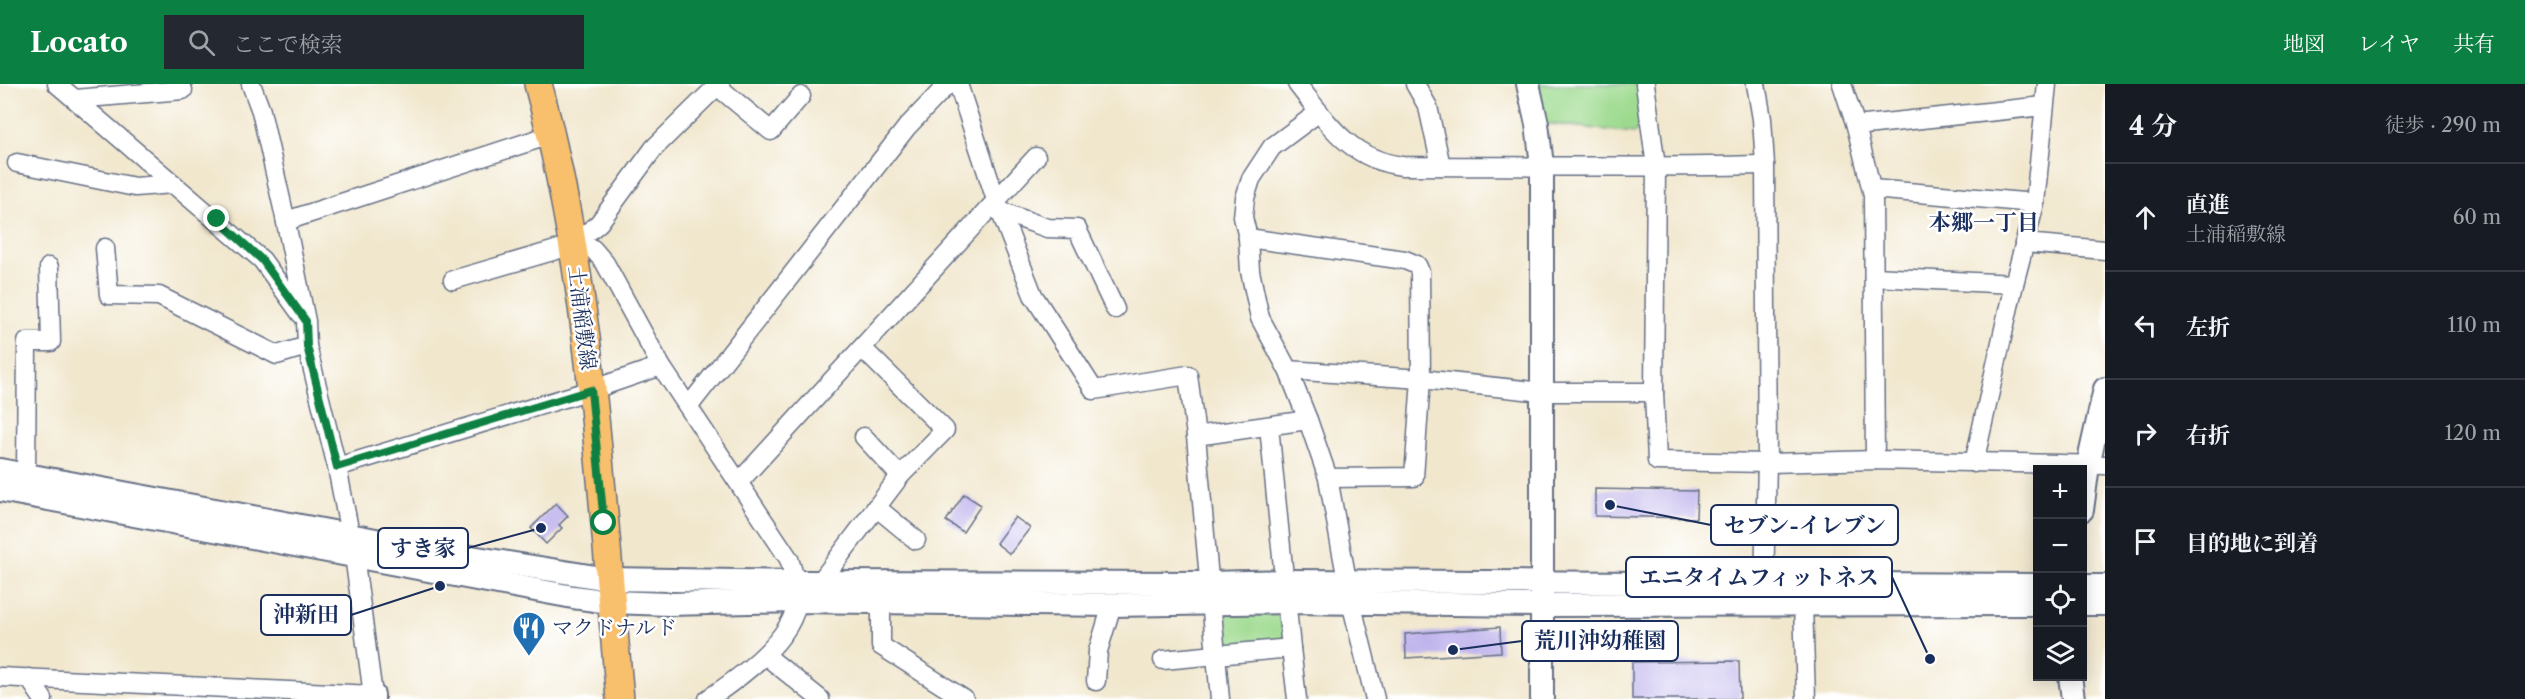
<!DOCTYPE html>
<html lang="ja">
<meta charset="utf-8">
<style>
body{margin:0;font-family:"Libre Caslon Text","Noto Serif JP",serif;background:#242831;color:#f1f3f6}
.controls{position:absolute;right:18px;bottom:18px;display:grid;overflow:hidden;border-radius:0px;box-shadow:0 3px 15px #0003}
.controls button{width:54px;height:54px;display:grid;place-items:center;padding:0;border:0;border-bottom:2px solid #363941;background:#171b24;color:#f1f3f6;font:30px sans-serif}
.stop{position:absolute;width:18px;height:18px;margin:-14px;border:4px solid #0b8043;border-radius:50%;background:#fff}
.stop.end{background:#0b8043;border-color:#fff;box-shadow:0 2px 6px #0008}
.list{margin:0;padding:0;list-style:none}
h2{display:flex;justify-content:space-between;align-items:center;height:78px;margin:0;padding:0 24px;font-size:26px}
h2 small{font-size:20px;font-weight:400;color:#9ea1a6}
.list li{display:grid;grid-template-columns:39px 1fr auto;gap:18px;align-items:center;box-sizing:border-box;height:108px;padding:0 24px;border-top:2px solid #363941}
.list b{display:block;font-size:22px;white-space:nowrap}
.list p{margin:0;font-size:20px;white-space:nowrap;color:#9ea1a6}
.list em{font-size:20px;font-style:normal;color:#9ea1a6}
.icon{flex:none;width:33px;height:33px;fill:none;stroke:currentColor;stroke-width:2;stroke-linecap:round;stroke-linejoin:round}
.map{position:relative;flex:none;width:2105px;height:615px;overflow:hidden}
header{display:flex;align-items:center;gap:36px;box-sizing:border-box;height:84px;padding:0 30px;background:#0b8043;color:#fff}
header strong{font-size:28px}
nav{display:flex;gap:33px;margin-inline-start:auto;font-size:21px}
.search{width:420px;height:54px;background:#242831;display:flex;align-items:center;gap:15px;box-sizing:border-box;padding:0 21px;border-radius:0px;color:#9ea1a6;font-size:22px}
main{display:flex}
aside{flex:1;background:#171b24}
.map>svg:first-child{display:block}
.green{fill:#9dda8e;stroke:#5c8476;stroke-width:1.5}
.building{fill:#beb2ec}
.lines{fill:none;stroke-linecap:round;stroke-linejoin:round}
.minor-casing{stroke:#666f85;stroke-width:21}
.tertiary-casing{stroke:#666f85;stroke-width:26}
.primary-casing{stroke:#666f85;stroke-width:30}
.minor{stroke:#fff;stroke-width:18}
.tertiary{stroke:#fff;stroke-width:22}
.primary{stroke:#f8bf6c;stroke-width:27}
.route{stroke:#0b8043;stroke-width:8}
.labels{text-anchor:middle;stroke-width:5;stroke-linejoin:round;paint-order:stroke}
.street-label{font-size:21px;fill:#1b2f5e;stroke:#fff}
.poi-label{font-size:21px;fill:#1b2f5e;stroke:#fff;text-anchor:start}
.neighbourhood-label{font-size:22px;font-weight:bold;fill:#1b2f5e;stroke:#fff}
.leader{fill:none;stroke:#1b2f5e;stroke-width:2}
.callout-dot{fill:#1b2f5e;stroke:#fff;stroke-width:2}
.callout{fill:#fff;stroke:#1b2f5e;stroke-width:2}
.callout-label{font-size:22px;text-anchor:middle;font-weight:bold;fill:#1b2f5e}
</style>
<header>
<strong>Locato</strong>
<div class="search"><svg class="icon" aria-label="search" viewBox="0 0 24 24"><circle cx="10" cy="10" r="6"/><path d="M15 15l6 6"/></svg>ここで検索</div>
<nav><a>地図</a><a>レイヤ</a><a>共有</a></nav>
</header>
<main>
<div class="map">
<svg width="2105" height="615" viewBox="0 0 2105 615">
<rect width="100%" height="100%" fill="#fff"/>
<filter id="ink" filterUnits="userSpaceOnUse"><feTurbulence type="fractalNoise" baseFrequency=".0167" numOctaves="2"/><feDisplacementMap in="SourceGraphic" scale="12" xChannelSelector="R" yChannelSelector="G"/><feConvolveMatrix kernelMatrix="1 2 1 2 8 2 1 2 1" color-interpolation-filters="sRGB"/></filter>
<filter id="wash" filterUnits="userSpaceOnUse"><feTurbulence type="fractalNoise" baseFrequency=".008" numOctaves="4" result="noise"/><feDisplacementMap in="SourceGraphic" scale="24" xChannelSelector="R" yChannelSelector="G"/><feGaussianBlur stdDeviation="1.35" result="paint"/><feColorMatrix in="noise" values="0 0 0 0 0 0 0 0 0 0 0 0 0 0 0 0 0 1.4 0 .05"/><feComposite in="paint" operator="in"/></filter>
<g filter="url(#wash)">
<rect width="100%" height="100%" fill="#f1e7cd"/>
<g class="green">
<polygon points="1534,0 1639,0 1644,31 1635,49 1543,39"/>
<polygon points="1283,521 1288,561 1218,568 1213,523"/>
</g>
<g id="blocks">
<g class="building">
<polygon points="1595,405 1697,407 1696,434 1595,432"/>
<polygon points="964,410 981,421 963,448 946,437"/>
<polygon points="556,419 568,432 559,441 562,444 546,460 531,444"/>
<polygon points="1015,433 1030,444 1010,470 996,459"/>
<polygon points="1500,543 1501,568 1406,574 1405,550"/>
<polygon points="1739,577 1740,615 1632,615 1632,578"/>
</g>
</g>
</g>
<g filter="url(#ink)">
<use href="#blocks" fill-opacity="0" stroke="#666f85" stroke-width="1.5"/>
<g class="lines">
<g class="minor-casing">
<g id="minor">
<polyline points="57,0 262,176 301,230"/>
<polyline points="958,0 996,116 1033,211 1094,306 1188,291 1196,352"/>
<path d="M 1297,0 C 1328,39 1349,75 1402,82 C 1523,82 1644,84 1765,81"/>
<polyline points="1415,0 1428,23 1441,82"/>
<polyline points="1645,0 1656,83 1654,308 1657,377 1767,379 1875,376 2105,381"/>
<polyline points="1756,0 1762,35 1765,81 1767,379 1764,501"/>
<polyline points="1842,0 1856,42 1873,111 1875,376"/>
<polyline points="75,15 183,6"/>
<polyline points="1319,28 1272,63 1251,95 1245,114 1243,133 1248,154 1250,187 1260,234 1288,286 1308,336 1328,394 1351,518 1375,615"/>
<polyline points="1856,42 2044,22"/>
<polyline points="17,79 135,103 173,100"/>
<polyline points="1872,105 2035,119"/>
<polyline points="1000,127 1047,144 1077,145 1115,225"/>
<polyline points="286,137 550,51"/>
<polyline points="1248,154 1405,176 1417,181 1420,188 1421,295 1414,393 1328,394"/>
<polyline points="2024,159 2105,166"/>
<path d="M 573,161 L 593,165 L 605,179 L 661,282 L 789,475 C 793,488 798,502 797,516 C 794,555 738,595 708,615"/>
<polyline points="105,164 109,211 159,212 277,271 307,262"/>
<polyline points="1874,193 2014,200"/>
<polyline points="453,196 573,161 599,139 654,64 717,2 771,47 801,12"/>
<polyline points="1288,286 1421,295 1543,308 1654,308"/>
<polyline points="689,322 907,43 946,2 951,0"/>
<polyline points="864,353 900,392"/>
<polyline points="1974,379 2014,200 2035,119 2047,0"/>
<polyline points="337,383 591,306 661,282"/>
<polyline points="26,391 27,258 51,258 49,183"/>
<polyline points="739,398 1036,73"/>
<polyline points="876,423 916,456"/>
<polyline points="820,498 900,392 945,346 862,264"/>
<polyline points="881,518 881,562 964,615"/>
<polyline points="1803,520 1806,615"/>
<polyline points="1291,564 1297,615"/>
<polyline points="765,571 820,615"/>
<polyline points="1163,576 1291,564 1269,342"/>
<polyline points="0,593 373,611 354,471 337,383 307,262 306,237 284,129 261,27 251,0"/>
<polyline points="29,594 43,615"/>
<polyline points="1096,597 1098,567 1112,521"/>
<polyline points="1220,615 1196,352 1308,336"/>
</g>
</g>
<g class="tertiary-casing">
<g id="tertiary">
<polyline points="1528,0 1537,40 1542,81 1542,615"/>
<polyline points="0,386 440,468 608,495 795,498 1208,499 1285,497 2038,501"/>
<polyline points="0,406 573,513 610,518 669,520 797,517 1112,521 1287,518 1541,521 2038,520"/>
<polyline points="2082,426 2088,381 2105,305"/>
<polyline points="2082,502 2105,502"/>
<polyline points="2082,520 2105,520"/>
<polyline points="2070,592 2073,615"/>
<polyline points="373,611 373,615"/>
</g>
</g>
<g class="primary-casing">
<path id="primary" d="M 538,0 C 592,200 601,409 620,615"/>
</g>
<use href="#minor" class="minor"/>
<use href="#tertiary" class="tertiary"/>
<use href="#primary" class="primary"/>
</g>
</g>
<g class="lines" filter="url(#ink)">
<polyline class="route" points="217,135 262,176 306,237 307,262 337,383 591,306 604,439"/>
</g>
<defs>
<g id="restaurant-pin" transform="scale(1.725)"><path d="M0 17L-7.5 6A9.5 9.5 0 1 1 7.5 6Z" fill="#1f6fb2" stroke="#fff"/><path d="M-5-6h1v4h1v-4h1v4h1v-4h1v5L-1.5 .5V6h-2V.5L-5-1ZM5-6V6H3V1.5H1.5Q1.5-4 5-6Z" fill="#fff"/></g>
</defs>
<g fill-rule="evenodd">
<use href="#restaurant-pin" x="529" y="544"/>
</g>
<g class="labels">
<g class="street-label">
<text transform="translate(582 234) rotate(83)" y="7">土浦稲敷線</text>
</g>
<g class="poi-label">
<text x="552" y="551">マクドナルド</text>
</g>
<g class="neighbourhood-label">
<text x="1984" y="146">本郷一丁目</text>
</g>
</g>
<path class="leader" d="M1610 421L1711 441M541 444L468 464M1930 575L1892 493M440 502L351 531M1453 566L1522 557"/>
<g class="callout-dot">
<circle cx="1610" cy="421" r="6"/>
<circle cx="541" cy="444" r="6"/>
<circle cx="1930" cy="575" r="6"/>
<circle cx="440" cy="502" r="6"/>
<circle cx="1453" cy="566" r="6"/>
</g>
<g class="callout">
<rect x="1711" y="421" width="187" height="40" rx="6"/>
<rect x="378" y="444" width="90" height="40" rx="6"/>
<rect x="1626" y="473" width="266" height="40" rx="6"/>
<rect x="261" y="511" width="90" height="40" rx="6"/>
<rect x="1522" y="537" width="156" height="40" rx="6"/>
</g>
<g class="callout-label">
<text x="1805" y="449">セブン-イレブン</text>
<text x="423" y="472">すき家</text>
<text x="1759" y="501">エニタイムフィットネス</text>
<text x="306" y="538">沖新田</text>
<text x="1600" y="564">荒川沖幼稚園</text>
</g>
</svg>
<div class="controls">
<button>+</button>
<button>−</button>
<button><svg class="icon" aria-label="locate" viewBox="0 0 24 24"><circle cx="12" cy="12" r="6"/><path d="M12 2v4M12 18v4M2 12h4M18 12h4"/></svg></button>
<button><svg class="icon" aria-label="layers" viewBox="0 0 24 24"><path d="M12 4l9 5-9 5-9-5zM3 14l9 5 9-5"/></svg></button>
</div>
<div class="stop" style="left:604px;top:439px"></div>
<div class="stop end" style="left:217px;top:135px"></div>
</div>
<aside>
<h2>4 分<small>徒歩 · 290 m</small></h2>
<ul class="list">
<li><svg class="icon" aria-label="ahead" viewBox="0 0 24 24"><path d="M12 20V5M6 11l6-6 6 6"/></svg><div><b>直進</b><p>土浦稲敷線</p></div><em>60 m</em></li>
<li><svg class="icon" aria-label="left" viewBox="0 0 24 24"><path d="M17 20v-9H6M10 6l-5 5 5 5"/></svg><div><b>左折</b></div><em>110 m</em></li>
<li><svg class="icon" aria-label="right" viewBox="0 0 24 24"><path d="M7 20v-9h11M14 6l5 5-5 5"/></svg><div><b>右折</b></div><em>120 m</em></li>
<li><svg class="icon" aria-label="arrive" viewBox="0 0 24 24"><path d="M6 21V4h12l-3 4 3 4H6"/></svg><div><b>目的地に到着</b></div></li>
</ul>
</aside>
</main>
